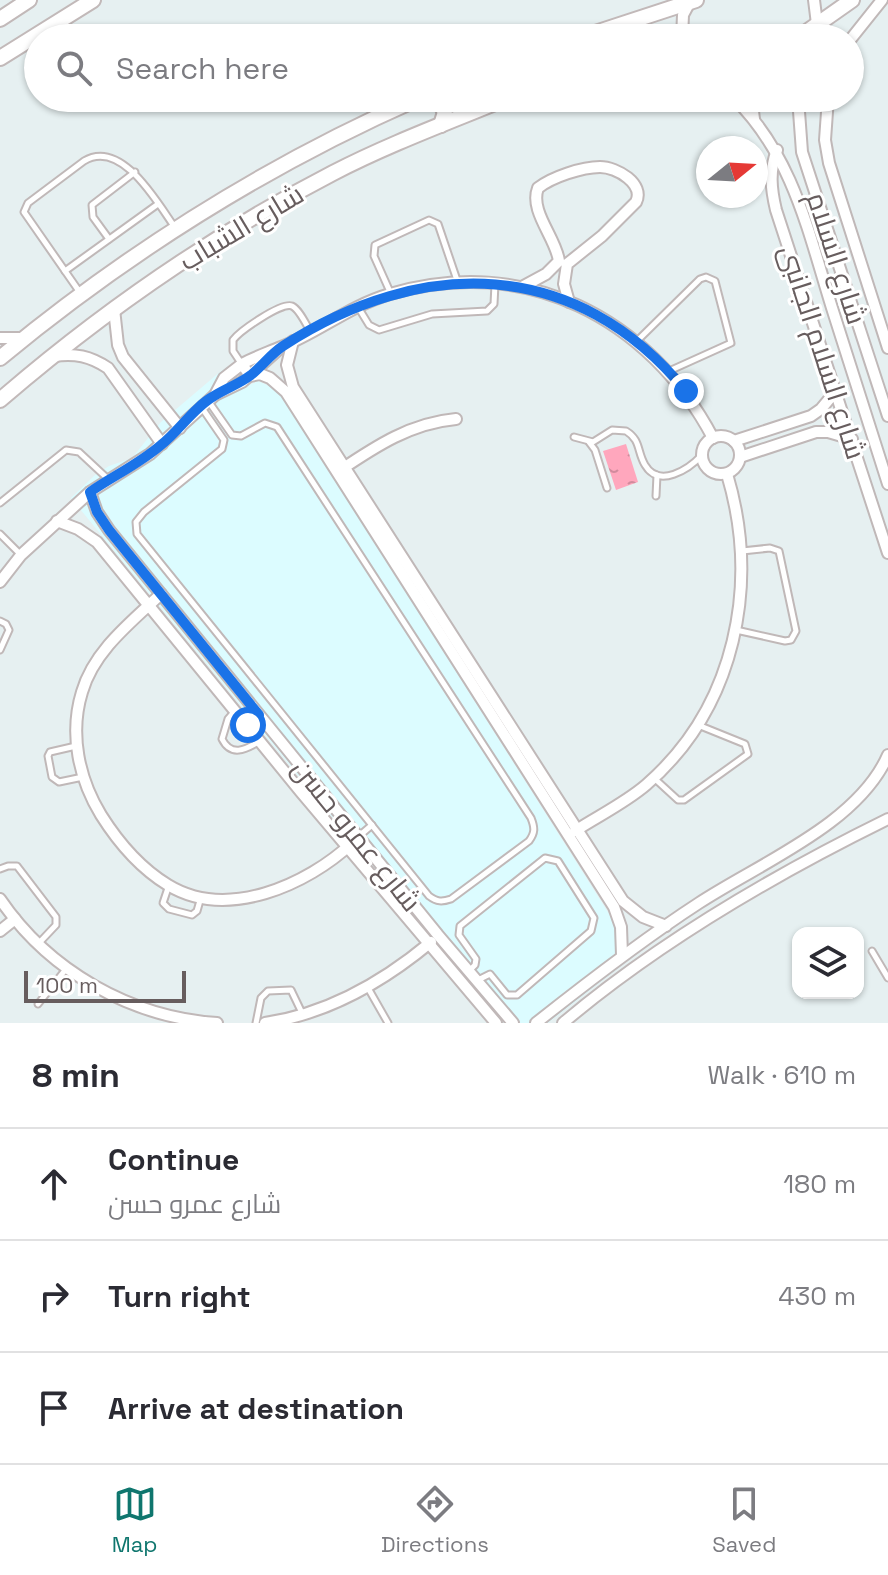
<!DOCTYPE html>
<meta charset="utf-8">
<style>
body{margin:0;font-family:"Space Grotesk",Cairo,sans-serif;background:#f2f2f3;color:#2b2b33}
.controls{position:absolute;right:24px;bottom:24px;display:grid;overflow:hidden;border-radius:16px;box-shadow:0 2px 6px #0004}
.controls button{width:72px;height:72px;display:grid;place-items:center;padding:0;border:0;border-bottom:2px solid #e1e1e2;background:#fff;color:#2b2b33;font:40px sans-serif}
.compass{position:absolute;left:696px;top:136px;width:72px;height:72px;border-radius:50%;background:#fff;box-shadow:0 2px 6px #0004;rotate:72deg}
.scale{position:absolute;left:24px;bottom:20px;width:162px;box-sizing:border-box;padding-left:8px;border:4px solid #675d5e;border-top:0;font-size:22px;line-height:28px;white-space:nowrap;color:#675d5e;-webkit-text-stroke:6px #fff;paint-order:stroke}
.stop{position:absolute;width:24px;height:24px;margin:-18px;border:6px solid #1a73e8;border-radius:50%;background:#fff}
.stop.end{background:#1a73e8;border-color:#fff;box-shadow:0 2px 8px #0008}
.list{margin:0;padding:0;list-style:none}
h2{display:flex;justify-content:space-between;align-items:center;height:104px;margin:0;padding:0 32px;font-size:34px}
h2 small{font-size:26px;font-weight:400;color:#7c7c81}
.list li{display:grid;grid-template-columns:52px 1fr auto;gap:24px;align-items:center;box-sizing:border-box;height:112px;padding:0 32px;border-top:2px solid #e1e1e2}
.list b{display:block;font-size:30px;white-space:nowrap}
.list p{margin:0;font-size:26px;white-space:nowrap;color:#7c7c81}
.list em{font-size:26px;font-style:normal;color:#7c7c81}
.icon{flex:none;width:44px;height:44px;fill:none;stroke:currentColor;stroke-width:2;stroke-linecap:round;stroke-linejoin:round}
.map{position:relative;flex:none;width:888px;height:1023px;overflow:hidden}
.search{position:absolute;background:#fff;box-shadow:0 2px 6px #0004;left:24px;right:24px;top:24px;height:88px;display:flex;align-items:center;gap:20px;box-sizing:border-box;padding:0 28px;border-radius:44px;color:#7c7c81;font-size:30px}
.sheet{height:440px;background:#fff}
nav{display:flex;justify-content:space-around;align-items:center;box-sizing:border-box;height:112px;border-top:2px solid #e1e1e2;background:#fff;font-size:22px;color:#7c7c81}
nav a{display:grid;justify-items:center;gap:4px}
nav .on{color:#0f766e}
.map>svg:first-child{display:block}
.commercial{fill:#dcfcff}
.water{fill:url(#water-ripples)}
.lines{fill:none;stroke-linecap:round;stroke-linejoin:round}
.lane-casing{stroke:#c0b8b8;stroke-width:9}
.street-casing{stroke:#c0b8b8;stroke-width:14}
.secondary-casing{stroke:#c2b9b9;stroke-width:18}
.lane{stroke:#fff;stroke-width:5}
.street{stroke:#fff;stroke-width:10}
.secondary{stroke:#fff;stroke-width:14}
.route{stroke:#1a73e8;stroke-width:10}
.labels{text-anchor:middle;stroke-width:6;stroke-linejoin:round;paint-order:stroke}
.street-label{font-size:28px;fill:#675d5e;stroke:#fff}
</style>
<div class="map">
<svg width="888" height="1023" viewBox="0 0 888 1023">
<defs>
<pattern id="water-ripples" width="26" height="14" patternUnits="userSpaceOnUse" patternTransform="scale(2)"><rect width="26" height="14" fill="#ffa7bd"/><path d="M2 4q2-2 4 0t4 0M15 11q2-2 4 0t4 0" fill="none" stroke="#d28b9d"/></pattern>
</defs>
<rect width="100%" height="100%" fill="#e6f0f1"/>
<polygon class="commercial" points="230,366 245,387 258,381 278,390 635,955 548,1023 501,1023 71,498 95,475 109,466 132,458 161,422 221,371"/>
<polygon class="water" points="626,444 638,482 616,490 603,451"/>
<g class="lines">
<g class="lane-casing">
<g id="lane">
<polyline points="109,239 93,217 92,205 135,172"/>
<polyline points="65,271 158,204"/>
<path d="M 81,294 L 24,212 L 28,203 L 84,161 C 122,138 158,204 176,229"/>
<polyline points="391,294 374,256 375,245 429,220 438,224 458,283"/>
<polyline points="358,307 369,325 379,330 432,314 487,311 494,304 495,284"/>
<polyline points="637,341 700,279 706,277 715,281 731,343 669,371"/>
<path d="M 241,363 L 233,351 L 233,340 C 240,331 281,302 292,306 C 299,309 306,324 310,331"/>
<path d="M 202,408 L 224,440 L 222,449 L 144,512 L 136,522 L 137,534 L 429,896 C 437,902 442,902 451,899 L 529,841 C 535,833 535,828 531,818 L 277,427 L 265,423 L 241,436 L 232,435 L 209,402"/>
<path d="M 574,437 L 593,442 L 612,430 L 626,431 C 641,440 637,452 645,465 C 659,489 689,469 702,455"/>
<polyline points="589,442 595,450 607,488"/>
<polyline points="656,496 657,475"/>
<polyline points="0,503 66,450 79,452 108,479"/>
<polyline points="0,534 21,555"/>
<polyline points="0,621 6,624 9,630 0,650"/>
<polyline points="736,630 785,641 791,640 796,631 779,551 770,548 742,551"/>
<path d="M 235,711 L 228,719 L 222,739 C 231,757 245,750 260,741"/>
<polyline points="76,746 50,752 48,756 52,777 59,782 83,777"/>
<polyline points="654,778 678,800 684,800 748,754 745,744 698,725"/>
<polyline points="358,837 372,825"/>
<polyline points="0,869 8,866 17,866 56,917 56,925 39,943"/>
<polyline points="169,885 163,903 169,909 192,915 197,911 201,897"/>
<polyline points="872,951 888,978"/>
<polyline points="469,971 475,965 476,959 459,935 460,926 545,858 558,861 594,918 591,931 517,995 507,995 490,974 478,980"/>
<polyline points="368,988 388,1023"/>
<polyline points="38,1004 66,969"/>
<polyline points="256,1023 261,998 268,991 291,990 303,1015"/>
</g>
</g>
<g class="street-casing">
<g id="street">
<polyline points="682,38 683,15 690,2"/>
<polyline points="812,38 817,24 814,0"/>
<polyline points="850,40 882,0"/>
<path d="M 734,98 C 793,156 808,231 832,308 C 851,367 869,425 888,484"/>
<polyline points="798,98 802,152 888,416"/>
<polyline points="828,98 825,140 829,163 888,348"/>
<polyline points="754,119 753,111 758,98"/>
<path d="M 777,150 C 769,171 771,189 776,210 L 888,553"/>
<path d="M 522,287 L 546,274 L 559,261 C 556,238 529,211 538,188 C 552,177 582,167 600,167 C 617,167 645,184 636,202 L 602,236 L 567,264 L 564,284 L 569,302"/>
<polyline points="114,309 118,345 123,357 180,428"/>
<polyline points="0,338 23,338"/>
<polyline points="293,341 287,365 293,387 623,901 643,917 666,926"/>
<path d="M 54,356 C 75,353 90,356 108,368 L 162,444"/>
<polyline points="242,364 250,376 260,374 270,378 286,392 614,907 621,927 622,955"/>
<path d="M 215,395 L 224,378 L 242,364 C 255,357 267,353 281,347 C 319,332 349,306 390,294 C 525,254 649,317 713,438"/>
<circle cx="721" cy="455" r="19"/>
<polyline points="734,441 811,416 821,409 836,391"/>
<polyline points="740,457 816,432 828,432 852,439"/>
<path d="M 339,471 C 376,446 411,423 456,419"/>
<polyline points="90,492 97,512 109,530 438,935 513,1023"/>
<polyline points="57,521 78,529 97,542 301,792 496,1023"/>
<polyline points="0,582 21,555 90,492 150,454 215,395 242,382 279,349"/>
<path d="M 161,594 C 130,623 94,651 82,692 C 69,734 79,779 101,815 C 118,842 140,868 168,885 C 227,921 307,885 352,843"/>
<path d="M 575,831 C 598,816 625,803 646,785 C 736,707 760,584 727,474"/>
<path d="M 0,899 C 49,971 130,1017 217,1023"/>
<polyline points="0,931 15,919"/>
<path d="M 265,1023 C 327,1014 383,982 431,942"/>
<path d="M 536,1023 C 589,981 642,940 699,903 C 760,863 858,824 888,755"/>
<path d="M 563,1023 C 660,941 774,875 888,819"/>
</g>
</g>
<g class="secondary-casing">
<g id="secondary">
<polyline points="0,19 29,0"/>
<polyline points="580,38 696,0"/>
<polyline points="798,38 852,0"/>
<polyline points="0,58 93,0"/>
<polyline points="437,98 445,112 441,125"/>
<path d="M 0,358 C 127,253 269,164 419,98"/>
<path d="M 0,400 C 102,312 213,235 333,173 C 389,144 449,122 507,98"/>
</g>
</g>
<use href="#lane" class="lane"/>
<use href="#street" class="street"/>
<use href="#secondary" class="secondary"/>
</g>
<g class="lines">
<path class="route" d="M 248,725 L 259,715 L 109,530 L 97,512 L 90,492 C 113,476 139,464 161,445 C 179,431 194,407 214,396 C 227,388 239,384 251,375 C 262,366 271,354 283,346 C 422,256 576,257 686,391"/>
</g>
<g class="labels">
<g class="street-label">
<text transform="translate(241 227) rotate(-31)" y="10">شارع الشباب</text>
<text transform="translate(837 258) rotate(72)" y="10">شارع السلام</text>
<text transform="translate(823 352) rotate(72)" y="10">شارع السلام الجانبى</text>
<text transform="translate(357 835) rotate(51)" y="10">شارع عمرو حسن</text>
</g>
</g>
</svg>
<div class="controls">
<button><svg class="icon" aria-label="layers" viewBox="0 0 24 24"><path d="M12 4l9 5-9 5-9-5zM3 14l9 5 9-5"/></svg></button>
</div>
<svg class="compass" viewBox="-18 -18 36 36"><path d="M0-13l5 13h-10z" fill="#e53935"/><path d="M0 13l5-13h-10z" fill="#7c7c81"/></svg>
<div class="scale">100 m</div>
<div class="stop" style="left:248px;top:725px"></div>
<div class="stop end" style="left:686px;top:391px"></div>
<div class="search"><svg class="icon" aria-label="search" viewBox="0 0 24 24"><circle cx="10" cy="10" r="6"/><path d="M15 15l6 6"/></svg>Search here</div>
</div>
<section class="sheet">
<h2>8 min<small>Walk · 610 m</small></h2>
<ul class="list">
<li><svg class="icon" aria-label="ahead" viewBox="0 0 24 24"><path d="M12 20V5M6 11l6-6 6 6"/></svg><div><b>Continue</b><p>شارع عمرو حسن</p></div><em>180 m</em></li>
<li><svg class="icon" aria-label="right" viewBox="0 0 24 24"><path d="M7 20v-9h11M14 6l5 5-5 5"/></svg><div><b>Turn right</b></div><em>430 m</em></li>
<li><svg class="icon" aria-label="arrive" viewBox="0 0 24 24"><path d="M6 21V4h12l-3 4 3 4H6"/></svg><div><b>Arrive at destination</b></div></li>
</ul>
</section>
<nav>
<a class="on"><svg class="icon" aria-label="map" viewBox="0 0 24 24"><path d="M3 6l6-2 6 2 6-2v14l-6 2-6-2-6 2zM9 4v14M15 6v14"/></svg>Map</a>
<a><svg class="icon" aria-label="directions" viewBox="0 0 24 24"><path d="M12 3l9 9-9 9-9-9zM9 14v-3h6M13 9l2 2-2 2"/></svg>Directions</a>
<a><svg class="icon" aria-label="saved" viewBox="0 0 24 24"><path d="M7 4h10v16l-5-4-5 4z"/></svg>Saved</a>
</nav>
